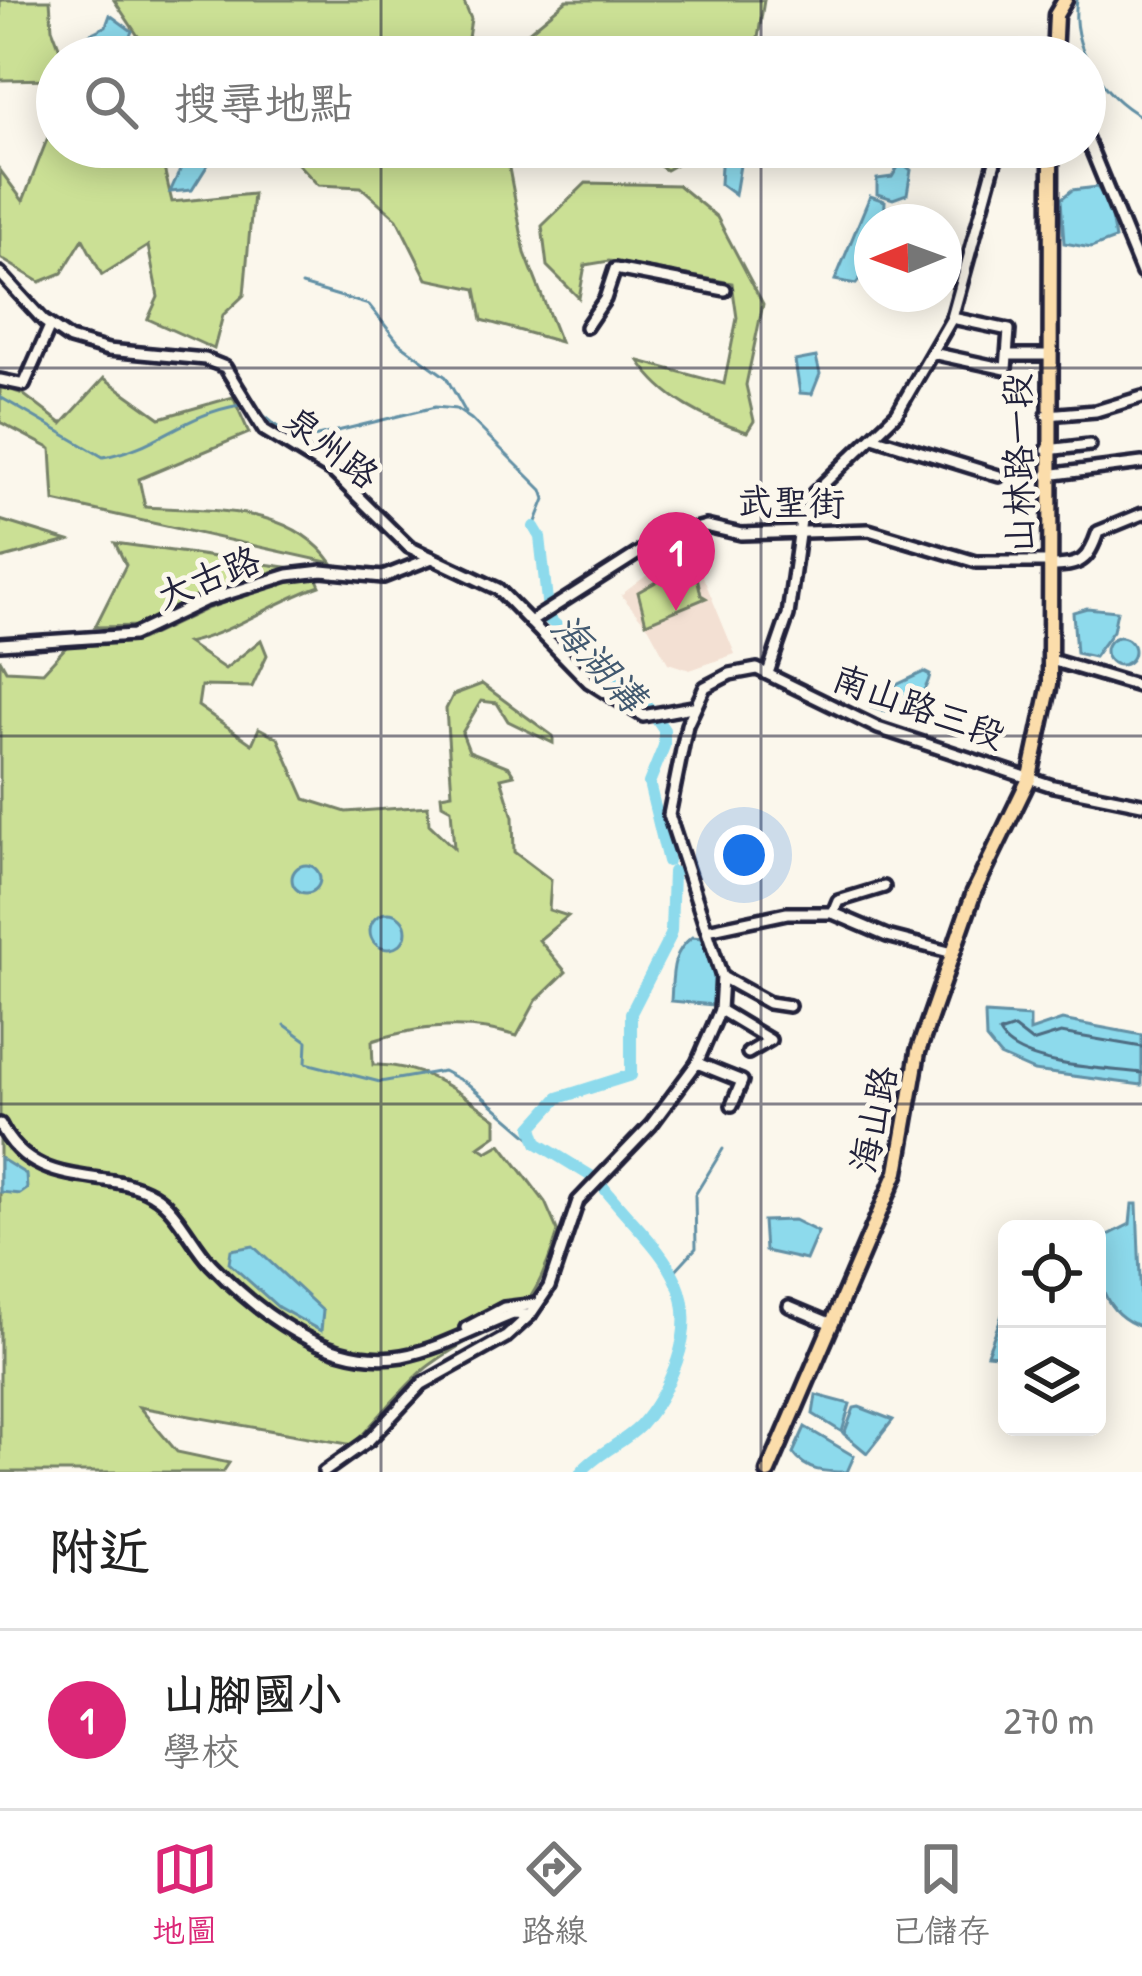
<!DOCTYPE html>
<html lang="zh-TW">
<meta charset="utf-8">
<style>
body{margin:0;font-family:"Patrick Hand","LXGW WenKai TC",sans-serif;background:#f2f2f2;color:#222}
.controls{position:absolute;right:36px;bottom:36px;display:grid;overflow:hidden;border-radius:18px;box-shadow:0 6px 30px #0003}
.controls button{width:108px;height:108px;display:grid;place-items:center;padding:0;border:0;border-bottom:3px solid #e0e0e0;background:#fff;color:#222;font:60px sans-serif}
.compass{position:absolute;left:854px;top:204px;width:108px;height:108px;border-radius:50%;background:#fff;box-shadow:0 6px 30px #0003;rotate:269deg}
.you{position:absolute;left:744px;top:855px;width:42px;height:42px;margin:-30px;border:9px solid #fff;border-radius:50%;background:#1a73e8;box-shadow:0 0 0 18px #1a73e833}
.badge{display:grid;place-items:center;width:78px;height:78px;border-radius:50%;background:#db2777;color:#fff;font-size:39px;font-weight:700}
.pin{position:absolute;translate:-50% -99px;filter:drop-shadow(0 3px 6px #0008)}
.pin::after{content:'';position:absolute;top:63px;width:42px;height:36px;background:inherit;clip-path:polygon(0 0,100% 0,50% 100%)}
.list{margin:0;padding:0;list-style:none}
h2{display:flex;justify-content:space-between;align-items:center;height:156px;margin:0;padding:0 48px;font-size:51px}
h2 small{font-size:39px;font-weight:400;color:#767676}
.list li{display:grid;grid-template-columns:78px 1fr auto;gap:36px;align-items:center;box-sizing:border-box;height:180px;padding:0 48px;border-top:3px solid #e0e0e0}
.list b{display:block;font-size:45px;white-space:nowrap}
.list p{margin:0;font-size:39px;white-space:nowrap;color:#767676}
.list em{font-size:39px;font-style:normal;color:#767676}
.icon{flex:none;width:66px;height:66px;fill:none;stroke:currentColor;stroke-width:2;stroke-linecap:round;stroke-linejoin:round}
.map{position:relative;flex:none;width:1142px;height:1472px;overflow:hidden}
.search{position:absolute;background:#fff;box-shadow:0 6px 30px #0003;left:36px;right:36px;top:36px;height:132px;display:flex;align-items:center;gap:30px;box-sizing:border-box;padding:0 42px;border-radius:66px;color:#767676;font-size:45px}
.sheet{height:336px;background:#fff}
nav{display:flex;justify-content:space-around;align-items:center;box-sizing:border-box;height:168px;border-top:3px solid #e0e0e0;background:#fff;font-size:33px;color:#767676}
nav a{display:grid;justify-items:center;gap:6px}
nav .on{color:#db2777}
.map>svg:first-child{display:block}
.built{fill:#f3e0d3}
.green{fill:#cbe095;stroke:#768168;stroke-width:3}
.water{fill:#8ddaec;stroke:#6290a5;stroke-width:3}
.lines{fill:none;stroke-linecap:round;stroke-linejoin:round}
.shore{stroke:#4d6c82;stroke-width:3}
.stream{stroke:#6290a5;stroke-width:3}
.river{stroke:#8ddaec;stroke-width:12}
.minor-casing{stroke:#22223b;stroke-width:18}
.major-casing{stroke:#22223b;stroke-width:21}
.minor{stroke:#fbf7ec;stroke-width:9}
.major{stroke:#fbddab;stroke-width:12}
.grid{fill:none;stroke:#22223b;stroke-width:3;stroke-opacity:0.55}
.labels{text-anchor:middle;stroke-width:10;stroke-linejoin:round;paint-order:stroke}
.street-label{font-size:36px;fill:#22223b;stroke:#fbf7ec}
.water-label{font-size:39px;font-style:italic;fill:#425970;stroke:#fbf7ec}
</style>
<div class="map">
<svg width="1142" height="1472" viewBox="0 0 1142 1472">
<rect width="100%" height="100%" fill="#fbf7ec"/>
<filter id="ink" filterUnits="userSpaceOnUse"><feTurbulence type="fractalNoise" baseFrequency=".00833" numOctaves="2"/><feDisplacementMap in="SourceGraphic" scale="24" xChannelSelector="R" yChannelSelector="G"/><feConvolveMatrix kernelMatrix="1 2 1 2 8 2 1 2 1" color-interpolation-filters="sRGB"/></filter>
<g filter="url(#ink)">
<polygon class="built" points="692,550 735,654 690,670 668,663 649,628 621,595 668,559"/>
<g class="green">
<polygon points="0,0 50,0 52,28 63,57 57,57 56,79 0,80"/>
<polygon points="114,0 463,0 471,19 465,57 152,57"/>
<polygon points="567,0 764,0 755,57 500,57 505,41 521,38"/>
<polygon points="57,114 57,147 159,147 172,202 253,194 244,295 223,315 214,349 148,319 158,297 148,246 102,275 83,239 62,273 40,282 0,258 0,170 23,201"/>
<polygon points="282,147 505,147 525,253 560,342 482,320 476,289 427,279 397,219 361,187 318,185"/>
<polygon points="630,147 707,147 666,170"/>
<path d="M 586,183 L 678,185 L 717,217 L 763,304 L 746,385 L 754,421 L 747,432 C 705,419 664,399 639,361 L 724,384 L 737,318 L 732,283 L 609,261 L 585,265 L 579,298 L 547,266 L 542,226 Z"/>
<path d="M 104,378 L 160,418 L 233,397 L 249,433 L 139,479 L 145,507 C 212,512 289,503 332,563 L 54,501 L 51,449 L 0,422 L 0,386 L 23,394 L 62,424 Z"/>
<polygon points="0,520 68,541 0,559"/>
<polygon points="115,543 293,568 202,594 142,626 95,627 126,565"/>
<polygon points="681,568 696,572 701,595 706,598 646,623 638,592"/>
<path d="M 316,577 L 320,586 C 273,602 235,632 187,643 L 225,669 L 261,640 L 267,655 L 252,687 L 201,686 L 198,706 L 252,744 L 259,728 L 278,738 L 305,799 L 346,812 L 428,806 L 429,824 L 454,848 L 451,809 L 442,804 L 441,795 L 452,793 L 446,709 L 453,695 L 482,684 L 553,736 L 553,743 L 508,721 L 497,703 L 481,701 L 462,733 L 469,751 L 509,767 L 514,775 L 501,778 L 513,817 L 514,852 L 551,880 L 549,910 L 568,916 L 539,940 L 566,972 L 536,1001 L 517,1036 C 469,1021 420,1025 372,1041 L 373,1065 C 422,1063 458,1091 496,1119 L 496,1135 L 479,1147 L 487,1152 L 501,1144 L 545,1202 L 558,1232 C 526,1338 505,1310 430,1365 C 410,1379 373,1424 353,1445 L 139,1407 L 177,1452 L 229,1463 L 223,1472 L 0,1472 L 0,659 L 6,670 L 43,672 L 67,646 L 141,640 L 209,608 L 284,582 Z"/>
</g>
<g class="water">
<polygon points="110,15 132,31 124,52 94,57 90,34 106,26"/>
<polygon points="176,147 219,147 192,190 170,192 181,168"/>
<polygon points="722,147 743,147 735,195 720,184"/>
<polygon points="901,162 911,170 907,194 893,199 877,194 877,179 892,177"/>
<polygon points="1097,187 1108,201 1115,239 1091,248 1064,243 1061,199 1072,190"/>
<polygon points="870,196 885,201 884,222 872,222 872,263 856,284 835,280"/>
<polygon points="816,357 820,374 812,394 800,393 795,361"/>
<polygon points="1087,608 1117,611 1113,631 1094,657 1076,653 1073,612"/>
<circle cx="1120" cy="651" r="14"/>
<path d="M 924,672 L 930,675 C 923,703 898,718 871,707 L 873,696 Z"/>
<circle cx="306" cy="879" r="14"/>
<circle cx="388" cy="931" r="18"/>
<path d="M 692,937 L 702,938 L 714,973 L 714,1005 L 671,1001 C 673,975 670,954 692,937 Z"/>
<polygon points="985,1014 1030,1017 1030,1031 1062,1020 1142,1035 1142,1085 1034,1071 1000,1056 986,1039"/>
<polygon points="0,1158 26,1174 27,1189 20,1194 0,1192"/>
<path d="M 1132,1204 L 1137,1204 L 1142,1327 C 1102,1314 1097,1279 1097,1241 L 1130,1224 Z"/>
<polygon points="794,1220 818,1232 806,1260 765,1251 763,1221"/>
<polygon points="253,1246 323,1311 321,1331 278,1307 229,1263 231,1250"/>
<polygon points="1007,1302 1007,1356 987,1354"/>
<polygon points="816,1395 850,1404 842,1432 813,1414"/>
<polygon points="859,1407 893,1420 867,1453 844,1434 854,1408"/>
<path d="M 805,1427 L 854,1456 L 847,1472 C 824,1472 807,1472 793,1453 Z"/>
</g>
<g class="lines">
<path class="shore" d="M 1142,1047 L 1061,1033 L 1032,1042 L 1014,1028 L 999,1033 C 1017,1067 1105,1068 1142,1073"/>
<g class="stream">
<path d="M 1077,0 C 1069,47 1103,96 1142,117"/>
<polyline points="302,285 369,305 399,343 446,377 466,413"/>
<path d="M 0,397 L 103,457 C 158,448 181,415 240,405"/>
<polyline points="256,409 292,439"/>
<polyline points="297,441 435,407 456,409 471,419 542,490 545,499 534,527"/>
<polyline points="285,1025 307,1041 306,1063 380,1082 443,1071 468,1084 537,1143"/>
<polyline points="673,1273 696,1248 695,1195 723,1149"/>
</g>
<g class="river">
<polyline points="534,527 540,537 549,619 649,708 664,730 664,746 649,783 668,861"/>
<polyline points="671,931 673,872"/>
<polyline points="591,1176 537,1143 532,1127 558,1098 631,1075 631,1013 670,937"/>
<path d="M 581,1472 C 597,1453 622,1444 640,1426 C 657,1407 668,1386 677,1361 C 706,1277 646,1244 601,1184"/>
</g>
<g class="minor-casing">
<g id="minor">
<polyline points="1085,134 1142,273"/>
<polyline points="0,273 44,321 70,339 108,350 205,359 225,367 264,430 334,473 409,547 498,589 589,682 643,716 692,707"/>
<polyline points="586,327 605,299 615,269 725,290"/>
<polyline points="932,353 1006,369 1009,330 952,318"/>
<polyline points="1008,355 1047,355"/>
<polyline points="0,380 24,385 50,326"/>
<polyline points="1047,415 1096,411 1142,397"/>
<polyline points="876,438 999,476"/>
<polyline points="1047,450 1090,445"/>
<polyline points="1047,475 1142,463"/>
<path d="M 1049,566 C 1081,566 1088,561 1098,532 L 1142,514"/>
<polyline points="530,622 662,538 706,526 741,534 869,530 976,562 1049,562"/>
<polyline points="0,644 133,635 204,601 288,575 322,571 383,577 432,558"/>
<polyline points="1051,660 1142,687"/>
<polyline points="768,673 788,615 801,520 814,493 897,413 952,318 999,147"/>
<polyline points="833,913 838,901 884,887"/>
<polyline points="707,930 787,913 833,913 887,936 953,953"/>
<polyline points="722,977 769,1003 789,1006"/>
<polyline points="720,1010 770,1040 748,1053"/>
<polyline points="697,1063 742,1081 732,1105"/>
<path d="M 0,1124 C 34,1193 107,1167 152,1194 C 177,1208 191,1243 211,1264 C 258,1313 329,1368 402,1356 C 440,1349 476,1328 513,1314 L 530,1315"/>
<polyline points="789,1306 832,1324"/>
<polyline points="466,1328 504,1308 537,1304"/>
<polyline points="324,1472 369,1440 422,1384 506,1337 530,1315 549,1287 578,1201 651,1125 697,1063 720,1010 722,977 669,815 687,725 705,687 730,674 757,669 878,728 1053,786 1142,804"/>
</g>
</g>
<g class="major-casing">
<g id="major">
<polyline points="1054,57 1056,15 1065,0"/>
<polyline points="768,1472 897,1172 918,1052 974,892 1030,777 1050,684 1051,147"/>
</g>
</g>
<use href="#minor" class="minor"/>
<use href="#major" class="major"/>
</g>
</g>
<path class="grid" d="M 381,0 L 381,57M 761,0 L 761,57M 381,147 L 381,1472M 761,147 L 761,1472M 0,368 L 1142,368M 0,736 L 1142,736M 0,1104 L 1142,1104"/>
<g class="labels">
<g class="street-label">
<text transform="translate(332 447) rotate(38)" y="13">泉州路</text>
<text transform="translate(1018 463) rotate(-91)" y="13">山林路一段</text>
<text transform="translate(791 502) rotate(1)" y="13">武聖街</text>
<text transform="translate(208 577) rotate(-22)" y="13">大古路</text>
<text transform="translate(919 706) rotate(20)" y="13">南山路三段</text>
<text transform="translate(873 1119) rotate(-78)" y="13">海山路</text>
</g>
<g class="water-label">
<text transform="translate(599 662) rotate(47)" y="14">海湖溝</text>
</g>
</g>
</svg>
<div class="controls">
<button><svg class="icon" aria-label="locate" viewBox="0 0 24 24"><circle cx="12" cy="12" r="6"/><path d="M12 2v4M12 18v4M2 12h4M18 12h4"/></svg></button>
<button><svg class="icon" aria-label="layers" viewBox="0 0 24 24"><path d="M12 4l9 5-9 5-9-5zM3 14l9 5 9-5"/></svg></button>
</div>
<svg class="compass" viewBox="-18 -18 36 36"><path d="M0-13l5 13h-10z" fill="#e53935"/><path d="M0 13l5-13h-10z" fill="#767676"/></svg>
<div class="you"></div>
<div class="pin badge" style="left:676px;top:611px">1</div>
<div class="search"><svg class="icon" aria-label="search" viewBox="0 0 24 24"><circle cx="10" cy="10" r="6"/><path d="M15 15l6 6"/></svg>搜尋地點</div>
</div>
<section class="sheet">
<h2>附近<small></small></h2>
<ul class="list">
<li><span class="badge">1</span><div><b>山腳國小</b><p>學校</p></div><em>270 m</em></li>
</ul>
</section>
<nav>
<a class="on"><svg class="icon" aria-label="map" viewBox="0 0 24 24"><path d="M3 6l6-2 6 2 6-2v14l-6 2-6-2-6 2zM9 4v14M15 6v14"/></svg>地圖</a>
<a><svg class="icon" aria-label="directions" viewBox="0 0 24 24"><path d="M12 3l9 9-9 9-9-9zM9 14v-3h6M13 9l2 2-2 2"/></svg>路線</a>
<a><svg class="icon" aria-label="saved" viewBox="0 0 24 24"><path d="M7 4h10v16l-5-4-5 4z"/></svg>已儲存</a>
</nav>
